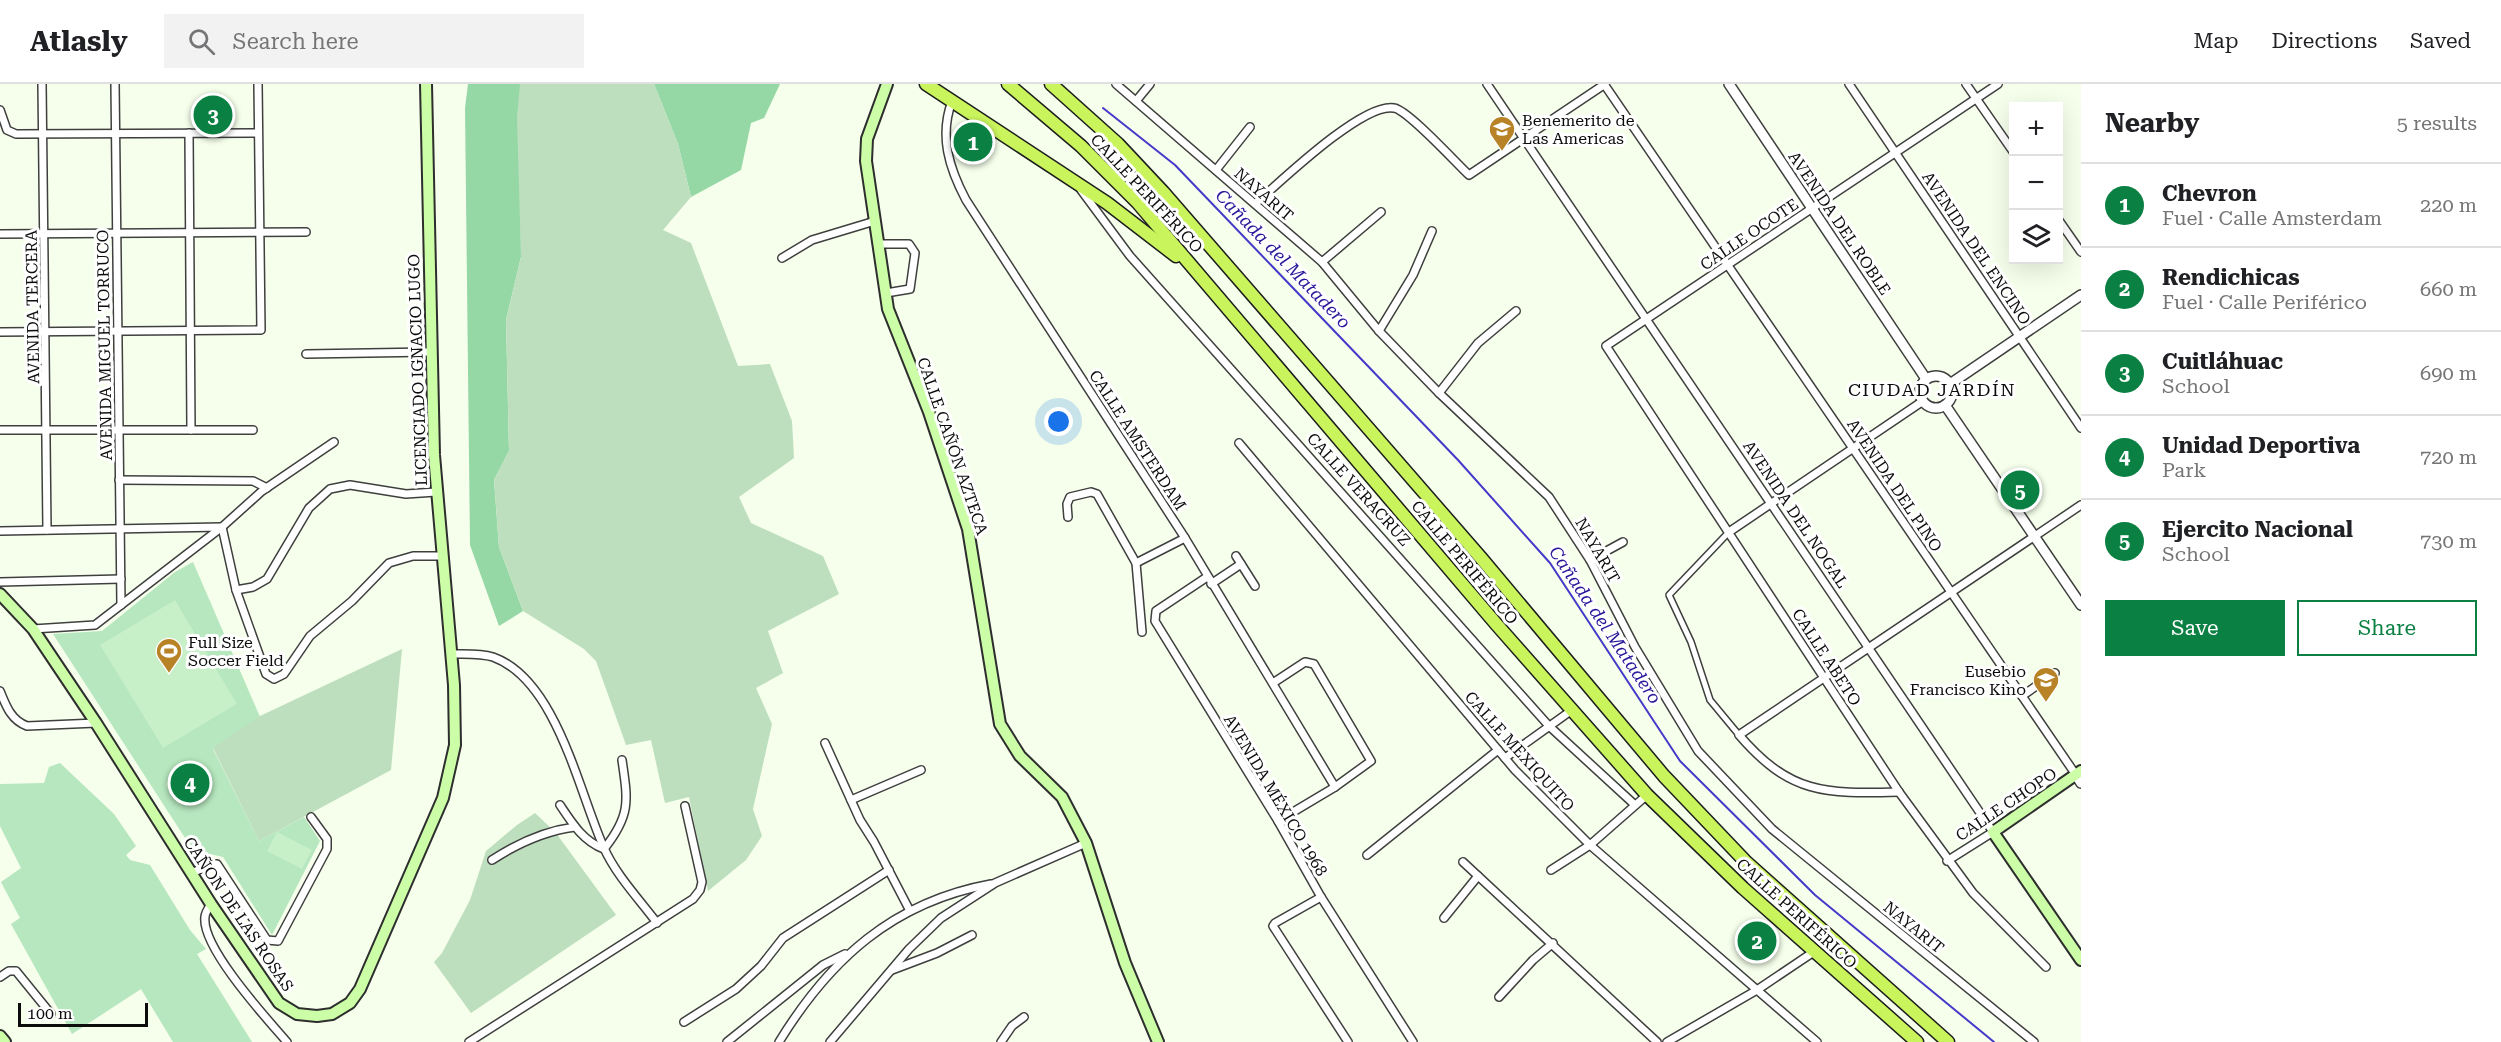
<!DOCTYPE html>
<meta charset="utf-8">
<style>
body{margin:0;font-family:"Roboto Serif",serif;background:#f2f2f2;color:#202124}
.controls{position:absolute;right:18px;top:18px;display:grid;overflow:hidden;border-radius:0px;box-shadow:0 6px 24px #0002}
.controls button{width:54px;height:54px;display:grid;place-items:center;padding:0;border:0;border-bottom:2px solid #e0e0e0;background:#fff;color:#202124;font:30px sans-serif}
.scale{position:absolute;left:18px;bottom:15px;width:130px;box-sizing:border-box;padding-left:6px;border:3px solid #0c0c0c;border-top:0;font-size:16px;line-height:21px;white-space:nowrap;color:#0c0c0c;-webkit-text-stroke:4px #fff;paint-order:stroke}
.you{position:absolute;left:1059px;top:338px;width:21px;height:21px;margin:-15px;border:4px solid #fff;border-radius:50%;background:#1a73e8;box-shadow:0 0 0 9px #1a73e833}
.badge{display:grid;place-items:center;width:39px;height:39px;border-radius:50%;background:#0b8043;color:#fff;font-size:20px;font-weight:700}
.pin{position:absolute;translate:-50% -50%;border:3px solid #fff;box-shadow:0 2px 6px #0006}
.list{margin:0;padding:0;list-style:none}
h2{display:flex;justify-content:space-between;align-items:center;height:78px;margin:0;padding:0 24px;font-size:26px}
h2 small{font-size:20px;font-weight:400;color:#757577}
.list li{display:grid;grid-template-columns:39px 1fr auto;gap:18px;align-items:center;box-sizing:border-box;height:84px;padding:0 24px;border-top:2px solid #e0e0e0}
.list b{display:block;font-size:22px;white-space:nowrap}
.list p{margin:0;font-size:20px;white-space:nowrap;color:#757577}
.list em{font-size:20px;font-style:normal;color:#757577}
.actions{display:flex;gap:12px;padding:18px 24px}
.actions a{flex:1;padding:14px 0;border:2px solid #0b8043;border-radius:0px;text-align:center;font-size:21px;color:#0b8043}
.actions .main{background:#0b8043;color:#fff}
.icon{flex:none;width:33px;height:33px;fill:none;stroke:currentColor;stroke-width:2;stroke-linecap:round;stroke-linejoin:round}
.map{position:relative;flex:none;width:2081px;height:958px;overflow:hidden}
header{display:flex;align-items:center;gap:36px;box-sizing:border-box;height:84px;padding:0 30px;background:#fff;border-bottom:2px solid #e0e0e0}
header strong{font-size:28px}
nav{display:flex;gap:33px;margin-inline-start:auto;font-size:21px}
.search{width:420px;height:54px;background:#f2f2f2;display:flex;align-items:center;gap:15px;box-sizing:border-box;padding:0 21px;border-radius:0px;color:#757577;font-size:22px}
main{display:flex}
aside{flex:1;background:#fff}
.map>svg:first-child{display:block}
.green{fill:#b6e7be}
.forest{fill:#95d8a5}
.cemetery{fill:#bddfbe}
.pitch{fill:#c7efc8}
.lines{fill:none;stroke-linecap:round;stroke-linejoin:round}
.stream{stroke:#4539ca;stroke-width:2}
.pedestrian-casing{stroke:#3f3f3f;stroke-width:8}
.minor-casing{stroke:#3f3f3f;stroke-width:10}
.tertiary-casing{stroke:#3f3f3f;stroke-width:12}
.secondary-casing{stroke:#2e2e2e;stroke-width:14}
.trunk-casing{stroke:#1d1d1d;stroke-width:15}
.pedestrian{stroke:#fff;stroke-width:5}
.minor{stroke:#fff;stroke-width:7}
.tertiary{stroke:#fff;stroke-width:9}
.secondary{stroke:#ccfda7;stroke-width:10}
.trunk{stroke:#c9f45c;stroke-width:12}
.labels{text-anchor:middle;stroke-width:6;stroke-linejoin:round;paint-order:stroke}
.poi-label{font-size:16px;fill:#0c0c0c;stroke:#fff;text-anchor:start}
.street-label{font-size:16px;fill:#0c0c0c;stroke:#fff}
.water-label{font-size:18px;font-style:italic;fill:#28189a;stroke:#fff}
.neighbourhood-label{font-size:18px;letter-spacing:1.5px;fill:#0c0c0c;stroke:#fff}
</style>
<header>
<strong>Atlasly</strong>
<div class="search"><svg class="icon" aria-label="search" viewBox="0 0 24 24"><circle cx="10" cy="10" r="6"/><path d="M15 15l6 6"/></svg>Search here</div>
<nav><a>Map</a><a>Directions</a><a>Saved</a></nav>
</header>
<main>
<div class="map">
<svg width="2081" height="958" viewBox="0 0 2081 958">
<rect width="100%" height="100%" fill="#f5ffeb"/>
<g class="green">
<polygon points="193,478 260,633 213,665 259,757 304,733 320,757 272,851 223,773 210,770 198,774 53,550 102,547 175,488"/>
<polygon points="60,679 114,730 136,762 126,771 130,776 150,781 190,846 206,865 197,870 252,958 173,958 141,905 72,950 11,840 20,834 1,798 21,784 0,742 0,700 44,699 49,683"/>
</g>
<g class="forest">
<polygon points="468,0 520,0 521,173 506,236 509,367 494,396 499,463 523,527 499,542 470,461 465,24"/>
<polygon points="654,0 780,0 764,34 751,39 741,86 691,113 678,60"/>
</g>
<g class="cemetery">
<polygon points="520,0 654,0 678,60 691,113 663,146 691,159 738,282 770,280 792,337 794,374 739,413 751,439 823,472 839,510 768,547 783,589 756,604 772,640 753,725 762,752 746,776 708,807 689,713 665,719 651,656 626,661 596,577 584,565 523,527 499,463 494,396 509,367 506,236 521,173 517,33"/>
<polygon points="402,565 391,686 259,757 213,664 260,632"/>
<polygon points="535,729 556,749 616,831 471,929 434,878 442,869 470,816 486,767 517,741"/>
</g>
<g class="pitch">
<polygon points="175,516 237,620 163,664 100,561"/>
<polygon points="196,680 209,700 178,720 165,701"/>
<polygon points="277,748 312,766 302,785 267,767"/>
</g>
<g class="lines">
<polyline class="stream" points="1103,24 1175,81 1458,376 1550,479 1680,677 1815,811 1994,958"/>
<g class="pedestrian-casing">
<polyline id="pedestrian" points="1729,448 1669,511 1691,558 1710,616 1739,651"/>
</g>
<g class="minor-casing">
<g id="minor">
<polyline points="42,0 47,446"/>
<polyline points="115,0 121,521"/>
<polyline points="1116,0 1322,178 1379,247 1439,309 1549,413 1590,476 1635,563 1698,667 1772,745 2034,958"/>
<polyline points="1487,0 1993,748 1947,777"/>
<polyline points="1604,0 2076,691"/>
<polyline points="1849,0 2081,344"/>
<polyline points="1966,0 2014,69"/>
<polyline points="1998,0 1606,262 1899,708 1973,809 2046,883"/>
<path d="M 952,17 C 939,52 949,84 966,116 L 1185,454 L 1335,703"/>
<polyline points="1136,17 1150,0"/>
<polyline points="0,26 7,46 16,50 258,49"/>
<polyline points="189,49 191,346"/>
<polyline points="1216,86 1250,43"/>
<polyline points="1081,106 1130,172 1549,642 1635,721"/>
<path d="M 1256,119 C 1280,98 1363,18 1394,24 C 1408,26 1456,79 1469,91 L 1605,0"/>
<polyline points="2058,135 2081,168"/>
<polyline points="0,150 306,148"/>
<polyline points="879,160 909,160 915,169 910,205 886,209"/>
<polyline points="782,174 812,156 875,137"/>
<polyline points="1322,178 1381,128"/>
<polyline points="1379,247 1413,191 1432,147"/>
<polyline points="0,248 261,246 258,0"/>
<polyline points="306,270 430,268"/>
<polyline points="1439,309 1478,259 1516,227"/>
<polyline points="0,346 253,346"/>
<polyline points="1239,359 1515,686 1590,761 1817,958"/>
<polyline points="119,396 253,397 267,404"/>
<polyline points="1068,433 1067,420 1070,413 1091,408 1097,410 1136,479 1142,548"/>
<polyline points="0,447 222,443 236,506 266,590 274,595 284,590 310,552 352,517 389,479 413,472 442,472"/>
<polyline points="1729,448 1923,317"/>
<polyline points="1236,472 1255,502"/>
<polyline points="1590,476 1623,458"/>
<polyline points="1136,479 1185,454"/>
<polyline points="1207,493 1156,527 1155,537 1278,737 1321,813 1413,958"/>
<polyline points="0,498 121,495"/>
<polyline points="1211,500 1241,480"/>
<polyline points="236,506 253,503 267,495 309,424 330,405 350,401 406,410 436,408"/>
<polyline points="33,545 95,541 222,443 262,407 334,358"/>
<path d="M 452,570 C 465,570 480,569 493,573 C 557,596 579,709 604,764 C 616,791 639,815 657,839"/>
<polyline points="1273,599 1305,578 1314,580 1371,677 1335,703 1278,737"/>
<path d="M 0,607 C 6,622 11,636 27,642 L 96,639"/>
<polyline points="2022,612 2055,589"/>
<polyline points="825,659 860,736 874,758 910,827"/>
<polyline points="1505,674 1572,626"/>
<path d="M 1899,708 C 1824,710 1790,710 1739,651 L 2081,421"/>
<polyline points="851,716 921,686"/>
<path d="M 560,721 C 572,739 583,757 604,765 C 631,731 628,717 622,676"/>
<polyline points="1367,771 1498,666"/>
<path d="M 492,776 C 518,759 544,747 575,743"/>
<polyline points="1463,778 1657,958"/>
<polyline points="1551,786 1590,761 1647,711"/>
<polyline points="192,789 211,780 217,780 267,856 278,857 327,765 327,755 311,733"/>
<polyline points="1321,813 1275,839 1273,842 1348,958"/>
<path d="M 211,820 C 209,823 205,829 205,833 C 201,863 267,935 287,958"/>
<polyline points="1444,834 1478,792"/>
<polyline points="892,886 937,869 972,851"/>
<polyline points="0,893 9,887 16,887 51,930"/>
<polyline points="1499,913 1533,876 1553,859"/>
<polyline points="684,938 736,905 761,882 783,854 889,786"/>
<polyline points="469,958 693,815 700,806 702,798 685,722"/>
<polyline points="727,958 823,881 845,870"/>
<path d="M 779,958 C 830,875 893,818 991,800"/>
<polyline points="830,958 909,865 941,834 995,799 1086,759"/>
<polyline points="1001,958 1012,942 1024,933"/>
<polyline points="1667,958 1757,906 1815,867"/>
</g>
</g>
<g class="tertiary-casing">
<g id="tertiary">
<polyline points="1729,0 1926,295"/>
<circle cx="1936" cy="308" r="16"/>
<polyline points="1950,300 2081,211"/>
<polyline points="1945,321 2081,521"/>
<polyline points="2076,691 2081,699"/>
</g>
</g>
<g class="secondary-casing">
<g id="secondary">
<polyline points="887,0 867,55 866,77 888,225 929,328 968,445 1000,640 1020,672 1062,713 1086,759 1125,879 1158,958"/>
<polyline points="0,510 33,545 96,639 211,820 279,919 297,930 317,932 332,930 350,919 360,905 443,714 455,661 454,601 434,371 426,0"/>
<polyline points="2081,687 1993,748 2081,876"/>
<polyline points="0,952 5,958"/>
</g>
</g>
<g class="trunk-casing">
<g id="trunk">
<polyline points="926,0 1107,119 1176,172"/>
<polyline points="1008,0 1081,62 1138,119 1497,541 1647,711 1743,804 1917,958"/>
<polyline points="1051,0 1118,60 1163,108 1481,474 1664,692 1745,777 1948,958"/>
</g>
</g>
<use href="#pedestrian" class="pedestrian"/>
<use href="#minor" class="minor"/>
<use href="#tertiary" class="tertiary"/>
<use href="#secondary" class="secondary"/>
<use href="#trunk" class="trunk"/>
</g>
<defs>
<g id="school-pin" transform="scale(1.35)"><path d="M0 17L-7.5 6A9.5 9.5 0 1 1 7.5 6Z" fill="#b88327" stroke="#fff"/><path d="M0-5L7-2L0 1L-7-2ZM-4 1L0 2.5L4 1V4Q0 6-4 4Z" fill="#fff"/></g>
<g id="stadium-pin" transform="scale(1.35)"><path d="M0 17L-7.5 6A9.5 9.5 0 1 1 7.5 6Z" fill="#b88327" stroke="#fff"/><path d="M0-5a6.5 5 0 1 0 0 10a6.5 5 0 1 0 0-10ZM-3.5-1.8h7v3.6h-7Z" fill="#fff"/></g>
</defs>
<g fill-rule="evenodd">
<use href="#school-pin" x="1502" y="45"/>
<use href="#stadium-pin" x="169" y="567"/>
<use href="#school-pin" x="2046" y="596"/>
</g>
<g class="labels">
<g class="poi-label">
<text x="1522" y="42">Benemerito de<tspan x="1522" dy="18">Las Americas</tspan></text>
<text x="188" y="564">Full Size<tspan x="188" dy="18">Soccer Field</tspan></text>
<text x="2026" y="593" text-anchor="end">Eusebio<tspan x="2026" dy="18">Francisco Kino</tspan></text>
</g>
<g class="street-label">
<text transform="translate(1147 109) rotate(47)" y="6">CALLE PERIFÉRICO</text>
<text transform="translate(1264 110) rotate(41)" y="6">NAYARIT</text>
<text transform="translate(1840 139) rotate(56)" y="6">AVENIDA DEL ROBLE</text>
<text transform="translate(1749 150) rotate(-34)" y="6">CALLE OCOTE</text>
<text transform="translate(1977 164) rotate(56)" y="6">AVENIDA DEL ENCINO</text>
<text transform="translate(32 223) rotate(-91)" y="6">AVENIDA TERCERA</text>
<text transform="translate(104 261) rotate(-91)" y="6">AVENIDA MIGUEL TORRUCO</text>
<text transform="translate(417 286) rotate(-92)" y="6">LICENCIADO IGNACIO LUGO</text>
<text transform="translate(1138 356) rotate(57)" y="6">CALLE AMSTERDAM</text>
<text transform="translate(953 362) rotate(71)" y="6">CALLE CAÑÓN AZTECA</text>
<text transform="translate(1895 401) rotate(56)" y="6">AVENIDA DEL PINO</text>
<text transform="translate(1359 405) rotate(48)" y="6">CALLE VERACRUZ</text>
<text transform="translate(1796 430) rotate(56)" y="6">AVENIDA DEL NOGAL</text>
<text transform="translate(1598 466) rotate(60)" y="6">NAYARIT</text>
<text transform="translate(1465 478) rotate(50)" y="6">CALLE PERIFÉRICO</text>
<text transform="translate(1827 573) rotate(57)" y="6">CALLE ABETO</text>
<text transform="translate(1520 667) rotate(48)" y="6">CALLE MEXIQUITO</text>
<text transform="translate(1276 711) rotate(59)" y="6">AVENIDA MÉXICO 1968</text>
<text transform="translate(2006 720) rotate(-34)" y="6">CALLE CHOPO</text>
<text transform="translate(1797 829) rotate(42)" y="6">CALLE PERIFÉRICO</text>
<text transform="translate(239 830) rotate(56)" y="6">CAÑON DE LAS ROSAS</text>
<text transform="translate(1914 843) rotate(39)" y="6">NAYARIT</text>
</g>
<g class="water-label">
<text transform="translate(1283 175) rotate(46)" y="6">Cañada del Matadero</text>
<text transform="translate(1605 541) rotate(56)" y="6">Cañada del Matadero</text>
</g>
<g class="neighbourhood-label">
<text x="1932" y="312">CIUDAD JARDÍN</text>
</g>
</g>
</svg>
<div class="controls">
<button>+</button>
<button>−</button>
<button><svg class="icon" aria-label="layers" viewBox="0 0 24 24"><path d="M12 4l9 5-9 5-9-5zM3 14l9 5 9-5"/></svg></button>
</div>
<div class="scale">100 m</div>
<div class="you"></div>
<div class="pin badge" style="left:973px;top:58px">1</div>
<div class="pin badge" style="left:1757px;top:857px">2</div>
<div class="pin badge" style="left:213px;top:31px">3</div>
<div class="pin badge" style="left:190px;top:699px">4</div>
<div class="pin badge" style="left:2020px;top:406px">5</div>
</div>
<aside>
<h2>Nearby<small>5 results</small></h2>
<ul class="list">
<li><span class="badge">1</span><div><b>Chevron</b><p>Fuel · Calle Amsterdam</p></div><em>220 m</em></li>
<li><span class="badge">2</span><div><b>Rendichicas</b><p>Fuel · Calle Periférico</p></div><em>660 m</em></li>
<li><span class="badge">3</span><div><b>Cuitláhuac</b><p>School</p></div><em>690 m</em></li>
<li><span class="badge">4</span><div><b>Unidad Deportiva</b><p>Park</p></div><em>720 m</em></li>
<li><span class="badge">5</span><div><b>Ejercito Nacional</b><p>School</p></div><em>730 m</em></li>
</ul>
<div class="actions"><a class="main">Save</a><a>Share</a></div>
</aside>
</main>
